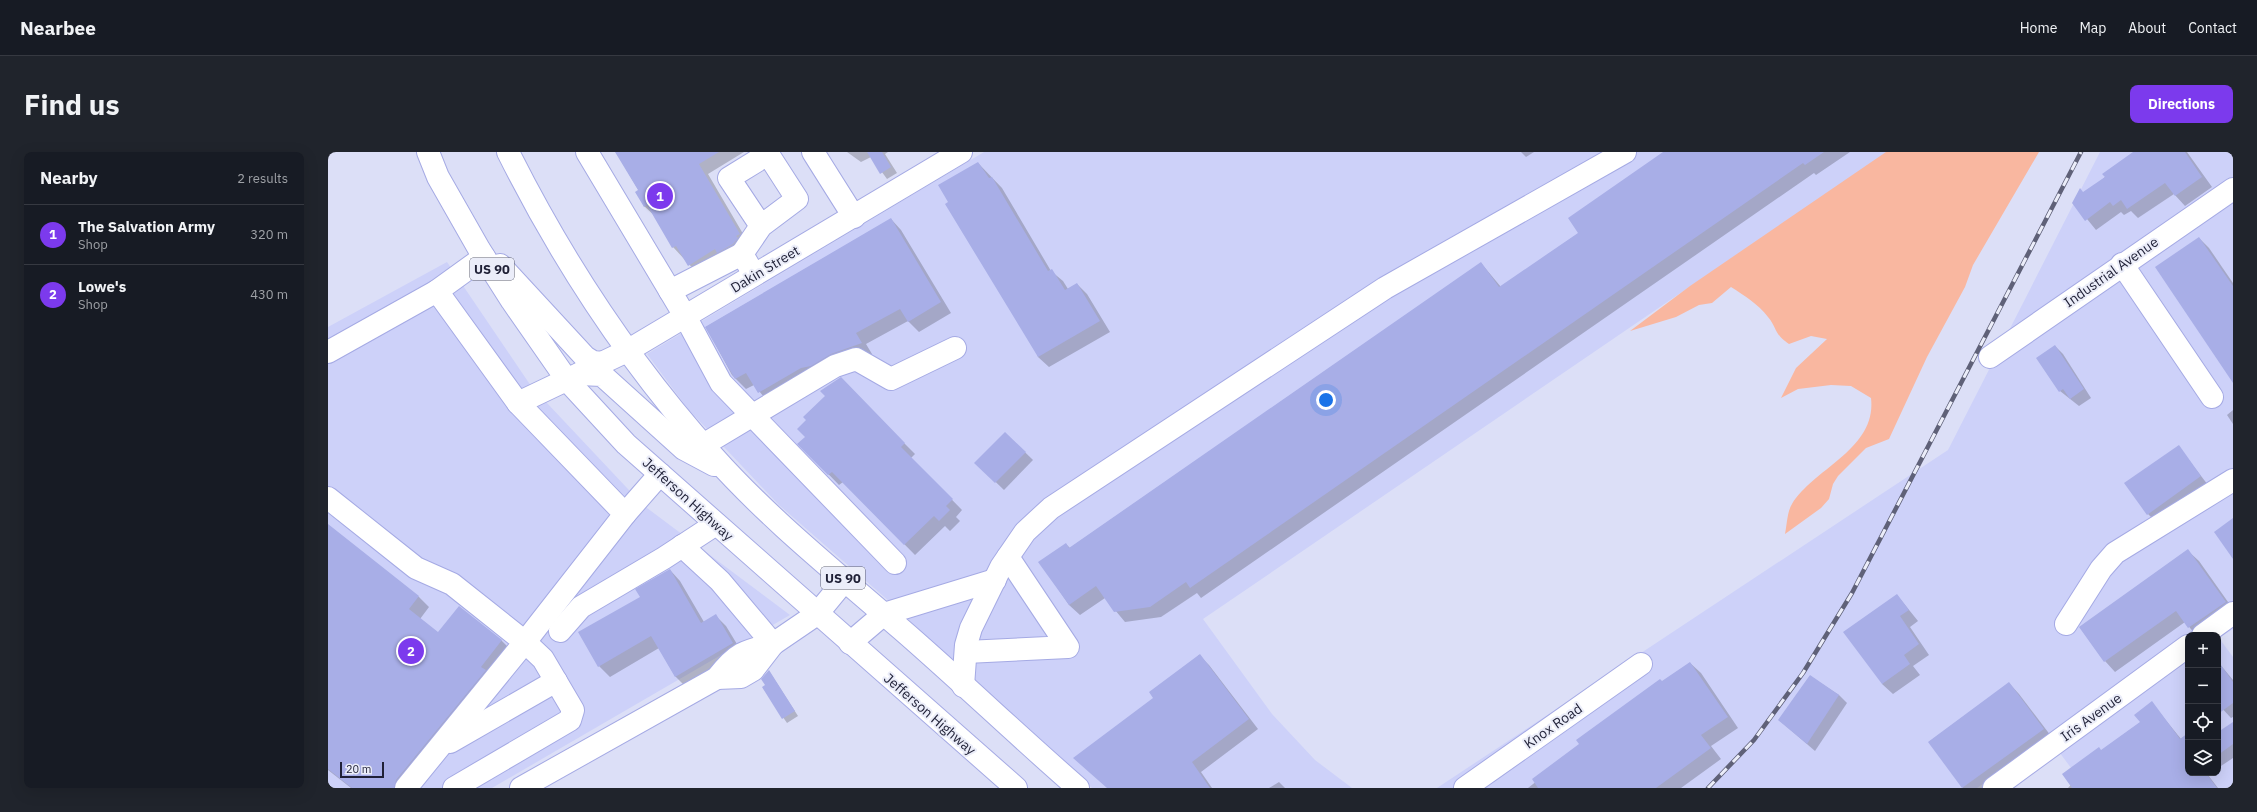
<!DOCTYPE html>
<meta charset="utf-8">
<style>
body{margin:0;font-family:"IBM Plex Sans",sans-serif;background:#20242c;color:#f1f3f6}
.controls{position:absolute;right:12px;bottom:12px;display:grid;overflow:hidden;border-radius:8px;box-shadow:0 4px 16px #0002}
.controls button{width:36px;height:36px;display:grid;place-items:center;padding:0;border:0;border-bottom:1px solid #363941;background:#171b24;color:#f1f3f6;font:20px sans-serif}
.scale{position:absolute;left:12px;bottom:10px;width:44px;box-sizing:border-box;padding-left:4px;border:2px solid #1f2036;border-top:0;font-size:11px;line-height:14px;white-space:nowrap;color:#1f2036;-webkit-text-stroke:3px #ebedf9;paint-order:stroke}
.you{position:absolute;left:998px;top:248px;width:14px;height:14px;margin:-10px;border:3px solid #fff;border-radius:50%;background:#1a73e8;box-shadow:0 0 0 6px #1a73e833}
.badge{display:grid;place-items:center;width:26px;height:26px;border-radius:50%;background:#7c3aed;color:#fff;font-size:13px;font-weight:700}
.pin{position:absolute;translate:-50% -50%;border:2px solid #fff;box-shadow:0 1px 4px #0006}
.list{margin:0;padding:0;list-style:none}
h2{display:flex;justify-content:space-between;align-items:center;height:52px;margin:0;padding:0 16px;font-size:17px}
h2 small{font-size:13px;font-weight:400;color:#9ea1a6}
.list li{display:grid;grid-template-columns:26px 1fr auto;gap:12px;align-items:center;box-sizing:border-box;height:60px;padding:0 16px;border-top:1px solid #363941}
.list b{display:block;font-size:15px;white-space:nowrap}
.list p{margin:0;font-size:13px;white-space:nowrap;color:#9ea1a6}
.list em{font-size:13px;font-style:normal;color:#9ea1a6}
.icon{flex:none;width:22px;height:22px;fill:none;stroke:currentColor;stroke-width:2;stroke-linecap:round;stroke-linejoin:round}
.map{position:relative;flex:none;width:1905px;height:636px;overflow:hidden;border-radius:8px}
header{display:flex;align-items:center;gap:24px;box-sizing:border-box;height:56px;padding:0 20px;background:#171b24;border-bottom:1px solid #363941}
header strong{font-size:19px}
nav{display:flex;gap:22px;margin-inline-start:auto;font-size:14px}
.intro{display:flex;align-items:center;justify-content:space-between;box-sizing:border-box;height:96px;padding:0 24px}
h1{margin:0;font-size:28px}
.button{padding:10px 18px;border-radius:8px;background:#7c3aed;color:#fff;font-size:14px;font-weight:700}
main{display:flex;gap:24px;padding:0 24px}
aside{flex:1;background:#171b24;border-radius:8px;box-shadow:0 4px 16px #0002}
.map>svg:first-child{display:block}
.built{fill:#cdd1f9;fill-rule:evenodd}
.green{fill:#f9b7a0}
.shadow{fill:#0003}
.building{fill:#a8aee7}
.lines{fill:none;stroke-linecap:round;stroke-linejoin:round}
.minor-casing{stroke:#a5aae4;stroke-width:24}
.major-casing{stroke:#a5aae4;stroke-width:24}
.minor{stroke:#fff;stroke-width:22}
.major{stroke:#fff;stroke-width:22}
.rail-casing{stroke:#5f6178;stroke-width:4.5}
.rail{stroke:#ebedf9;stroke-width:3;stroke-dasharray:9;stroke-linecap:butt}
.labels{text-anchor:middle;stroke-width:4;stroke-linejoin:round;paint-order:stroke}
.shield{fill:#ebedf9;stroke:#5c5e70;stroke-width:1}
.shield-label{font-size:13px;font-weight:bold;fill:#1f2036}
.street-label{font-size:14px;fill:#1f2036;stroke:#ebedf9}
</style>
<header>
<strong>Nearbee</strong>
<nav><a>Home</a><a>Map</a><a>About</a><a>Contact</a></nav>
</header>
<div class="intro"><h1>Find us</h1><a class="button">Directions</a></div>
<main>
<aside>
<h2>Nearby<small>2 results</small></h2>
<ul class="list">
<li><span class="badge">1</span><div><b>The Salvation Army</b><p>Shop</p></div><em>320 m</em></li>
<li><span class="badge">2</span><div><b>Lowe's</b><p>Shop</p></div><em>430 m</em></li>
</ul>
</aside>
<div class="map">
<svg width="1905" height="636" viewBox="0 0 1905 636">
<rect width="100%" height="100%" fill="#dcdff7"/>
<g class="built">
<polygon points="656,0 1559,0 875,467 944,562 987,608 1024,636 764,636 707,587 562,450 451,353 360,257 319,202"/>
<path d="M 1772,0 L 1905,0 L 1905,477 L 1891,486 L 1905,505 L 1905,636 L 1758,636 L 1720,585 L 1649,636 L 1109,636 L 1620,298 ZM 1860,483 L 1890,483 L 1890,621 L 1860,621 Z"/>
<polygon points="119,110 203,234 315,353 462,463 164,636 0,636 0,175"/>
</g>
<path class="green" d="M 1558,0 L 1711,0 L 1645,113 L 1637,135 L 1599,205 L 1561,287 L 1538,296 L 1510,324 L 1505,332 L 1501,347 L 1493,356 L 1457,382 C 1459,373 1459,360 1464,352 C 1486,316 1549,297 1543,246 L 1523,234 L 1503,233 L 1470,237 L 1453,246 L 1468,216 L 1499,187 L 1483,184 L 1461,192 C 1445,181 1450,177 1440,165 C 1430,152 1417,144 1403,135 L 1384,151 L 1371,153 L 1348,165 L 1302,179 L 1362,134 Z"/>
<g class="shadow">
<polygon points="288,0 416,0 380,22 421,92 371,123 345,95 327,64 316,54 311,39"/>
<polygon points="519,0 560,0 557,2 569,21 559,27 543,5 533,10"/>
<polygon points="1193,0 1206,0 1198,5"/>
<polygon points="1338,0 1522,0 1488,23 1486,21 873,446 869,441 833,465 797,470 777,446 752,463 741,453 712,410 738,392 742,396 1153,111 1173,135 1251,81"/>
<polygon points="1807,0 1859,0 1884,35 1857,54 1846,42 1810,66 1803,59 1796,63 1793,60 1768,78 1746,51"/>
<polygon points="650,11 674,36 723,119 735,129 740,137 749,132 759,142 782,180 721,215 710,205"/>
<polygon points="563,67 573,78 623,161 591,180 580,169 538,192 544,202 514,213 441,251 426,233 418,237 404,223 378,175"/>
<polygon points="1871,86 1881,96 1905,131 1905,229"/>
<polygon points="1727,194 1735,202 1763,246 1751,254 1732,239"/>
<polygon points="512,227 587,302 583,306 634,358 628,365 632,369 622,379 617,374 587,403 515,330 511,333 471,292 478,285 479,268"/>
<polygon points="1905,258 1905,272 1899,263"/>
<polygon points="677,281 705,308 676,338 648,311"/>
<polygon points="1850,294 1880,333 1828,370 1820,362"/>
<polygon points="0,373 91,445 101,455 92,467 110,482 173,488 184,499 81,636 23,636 0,618"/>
<polygon points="1860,399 1871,409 1905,457 1868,483 1857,470 1787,520 1777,509"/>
<polygon points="342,418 352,429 376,470 388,464 398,474 415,502 358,535 347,524 331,496 282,525 271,514 313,445"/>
<polygon points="1569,443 1590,469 1582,475 1601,503 1585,514 1592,523 1565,542 1554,532"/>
<polygon points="871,503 881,513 930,577 873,620 884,636 779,636 826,546"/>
<polygon points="1890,510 1905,528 1905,565 1903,566 1890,552"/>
<polygon points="1362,511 1373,521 1410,576 1383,594 1393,607 1353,636 1200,636 1334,530"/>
<polygon points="441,519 470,564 459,571 435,536 439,534"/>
<polygon points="1482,524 1511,543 1519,551 1487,599 1451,568"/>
<polygon points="1681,531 1691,542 1726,588 1661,636 1635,636 1601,590"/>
<polygon points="1824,551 1853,587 1860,588 1860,621 1883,621 1880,623 1890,636 1740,636 1773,599 1813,570"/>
<polygon points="1905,578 1905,606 1890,616 1890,582"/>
<polygon points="951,630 957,636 941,636"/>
</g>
<g class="building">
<polygon points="287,0 391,0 371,12 412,82 408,84 410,86 405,92 389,101 387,97 360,114 348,94 344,96 319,53 316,55 307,40 310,38"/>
<polygon points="539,0 554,0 563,15 552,22"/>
<polygon points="1335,0 1496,0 1477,13 1475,11 862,436 858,430 822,455 786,460 768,434 741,453 710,410 738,391 741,396 1153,110 1171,135 1250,81 1240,66"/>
<polygon points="1805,0 1857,0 1874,25 1847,44 1837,31 1799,57 1793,48 1785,54 1782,50 1757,69 1744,51 1752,36 1755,40 1777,25 1774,22"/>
<polygon points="650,10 661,26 664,25 720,119 724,117 737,138 749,131 772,169 710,205 617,52 620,50 610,33"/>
<polygon points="563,66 613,150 580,170 572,157 528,181 534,191 503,202 483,214 473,216 430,241 418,221 407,227 377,175"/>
<polygon points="1871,85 1905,134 1905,231 1827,115"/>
<polygon points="1727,193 1756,237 1742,247 1735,237 1731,240 1708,206"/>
<polygon points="513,225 577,291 573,295 625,347 618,354 622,358 611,369 606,364 576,393 504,320 500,323 469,292 477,285 469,277 478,268 475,265 497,244 492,239"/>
<polygon points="677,280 698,300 667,331 646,311"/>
<polygon points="1851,293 1873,324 1819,363 1796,331"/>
<polygon points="1905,366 1905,407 1886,380"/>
<polygon points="0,372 91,444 81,457 110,480 131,454 174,488 153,515 158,518 68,628 66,636 24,636 0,617"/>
<polygon points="1860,397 1898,450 1860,476 1848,459 1776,510 1751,475"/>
<polygon points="342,417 373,471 388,462 405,491 347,525 323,484 270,515 250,480 312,445 307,437"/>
<polygon points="1569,442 1581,458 1572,464 1591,492 1576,503 1582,512 1554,532 1515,480"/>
<polygon points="872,502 921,567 864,610 882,636 779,636 745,606 825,546 821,540"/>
<polygon points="1890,509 1905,530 1905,551 1890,562"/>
<polygon points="1362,510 1400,565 1373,583 1383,596 1328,636 1210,636 1204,627 1251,592 1248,588 1332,527 1334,529"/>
<polygon points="441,518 467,559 454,567 434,535 437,533 433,527"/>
<polygon points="1482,523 1511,543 1479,592 1450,568"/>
<polygon points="1681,530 1716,577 1634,636 1600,590"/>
<polygon points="1824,549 1852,587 1860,581 1860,621 1878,621 1889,636 1744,636 1734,622 1771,595 1773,598 1812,570 1806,563"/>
<polygon points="1905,570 1905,592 1890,603 1890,580"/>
</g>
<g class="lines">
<g class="minor-casing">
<g id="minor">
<polyline points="259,0 357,164 393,231 567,411"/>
<polyline points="485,0 526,65"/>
<polyline points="414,102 433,74 469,47 440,2 401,26 433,74"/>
<polyline points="1794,112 1884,245"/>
<polyline points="109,139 156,105"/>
<polyline points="342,139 414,102 421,114"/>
<polyline points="0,200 109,139 190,251 297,362 197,490 124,432 88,416 0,346"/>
<polyline points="1662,205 1905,37"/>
<polyline points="190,251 299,199 633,0"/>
<polyline points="375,293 507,214 528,207 563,227 627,196"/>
<polyline points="297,362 332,322"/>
<polyline points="354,394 392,429 445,492"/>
<polyline points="1738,472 1773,417 1787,401 1905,328"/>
<polyline points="232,479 253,455 336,406 388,372"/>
<polyline points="1875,483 1905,461"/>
<polyline points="522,491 556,462 667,428"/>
<polyline points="638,500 740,495 680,405"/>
<polyline points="389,526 413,525 425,518 445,492 489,462 517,428"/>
<polyline points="635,534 638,493 643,476 673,415 697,380 723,356 1057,136 1297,0"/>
<polyline points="122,590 228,529"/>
<polyline points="78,636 197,490 215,507 245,558 242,568 126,636"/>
<path d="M 193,636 L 389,526 C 408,501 416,499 445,492"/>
<polyline points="1137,636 1313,512"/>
<polyline points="1666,636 1860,494"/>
</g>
</g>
<g class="major-casing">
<g id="major">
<polyline points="100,0 110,25 151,97 184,149 239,228 298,292 688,636"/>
<path d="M 180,0 C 235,110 303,213 385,304 C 442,368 509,421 573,477 C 633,529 690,584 750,636"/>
<polyline points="172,113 257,205 265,210 275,211"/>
<polyline points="251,222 274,223 356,297 386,313"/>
</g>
</g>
<use href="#minor" class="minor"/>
<use href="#major" class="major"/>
<g class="rail-casing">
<polyline id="rail" points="1380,636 1426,588 1475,521 1524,441 1753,0"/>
</g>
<use href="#rail" class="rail"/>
</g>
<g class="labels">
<g class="shield">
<rect x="142" y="106" width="44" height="22" rx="3"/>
<rect x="493" y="415" width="44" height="22" rx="3"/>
</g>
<g class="shield-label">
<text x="164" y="122">US 90</text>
<text x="515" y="431">US 90</text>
</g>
<g class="street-label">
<text transform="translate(437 117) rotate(-31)" y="5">Dakin Street</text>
<text transform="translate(1783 120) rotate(-35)" y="5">Industrial Avenue</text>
<text transform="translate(360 347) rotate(42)" y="5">Jefferson Highway</text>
<text transform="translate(602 562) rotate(41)" y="5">Jefferson Highway</text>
<text transform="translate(1763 565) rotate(-36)" y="5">Iris Avenue</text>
<text transform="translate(1225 574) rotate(-35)" y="5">Knox Road</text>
</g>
</g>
</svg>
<div class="controls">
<button>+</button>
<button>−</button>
<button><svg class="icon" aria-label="locate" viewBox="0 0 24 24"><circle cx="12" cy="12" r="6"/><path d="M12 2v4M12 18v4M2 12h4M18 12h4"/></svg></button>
<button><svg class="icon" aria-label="layers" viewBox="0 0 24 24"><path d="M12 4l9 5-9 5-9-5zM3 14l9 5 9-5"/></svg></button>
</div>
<div class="scale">20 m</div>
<div class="you"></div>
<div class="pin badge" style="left:332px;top:44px">1</div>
<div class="pin badge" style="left:83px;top:499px">2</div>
</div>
</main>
